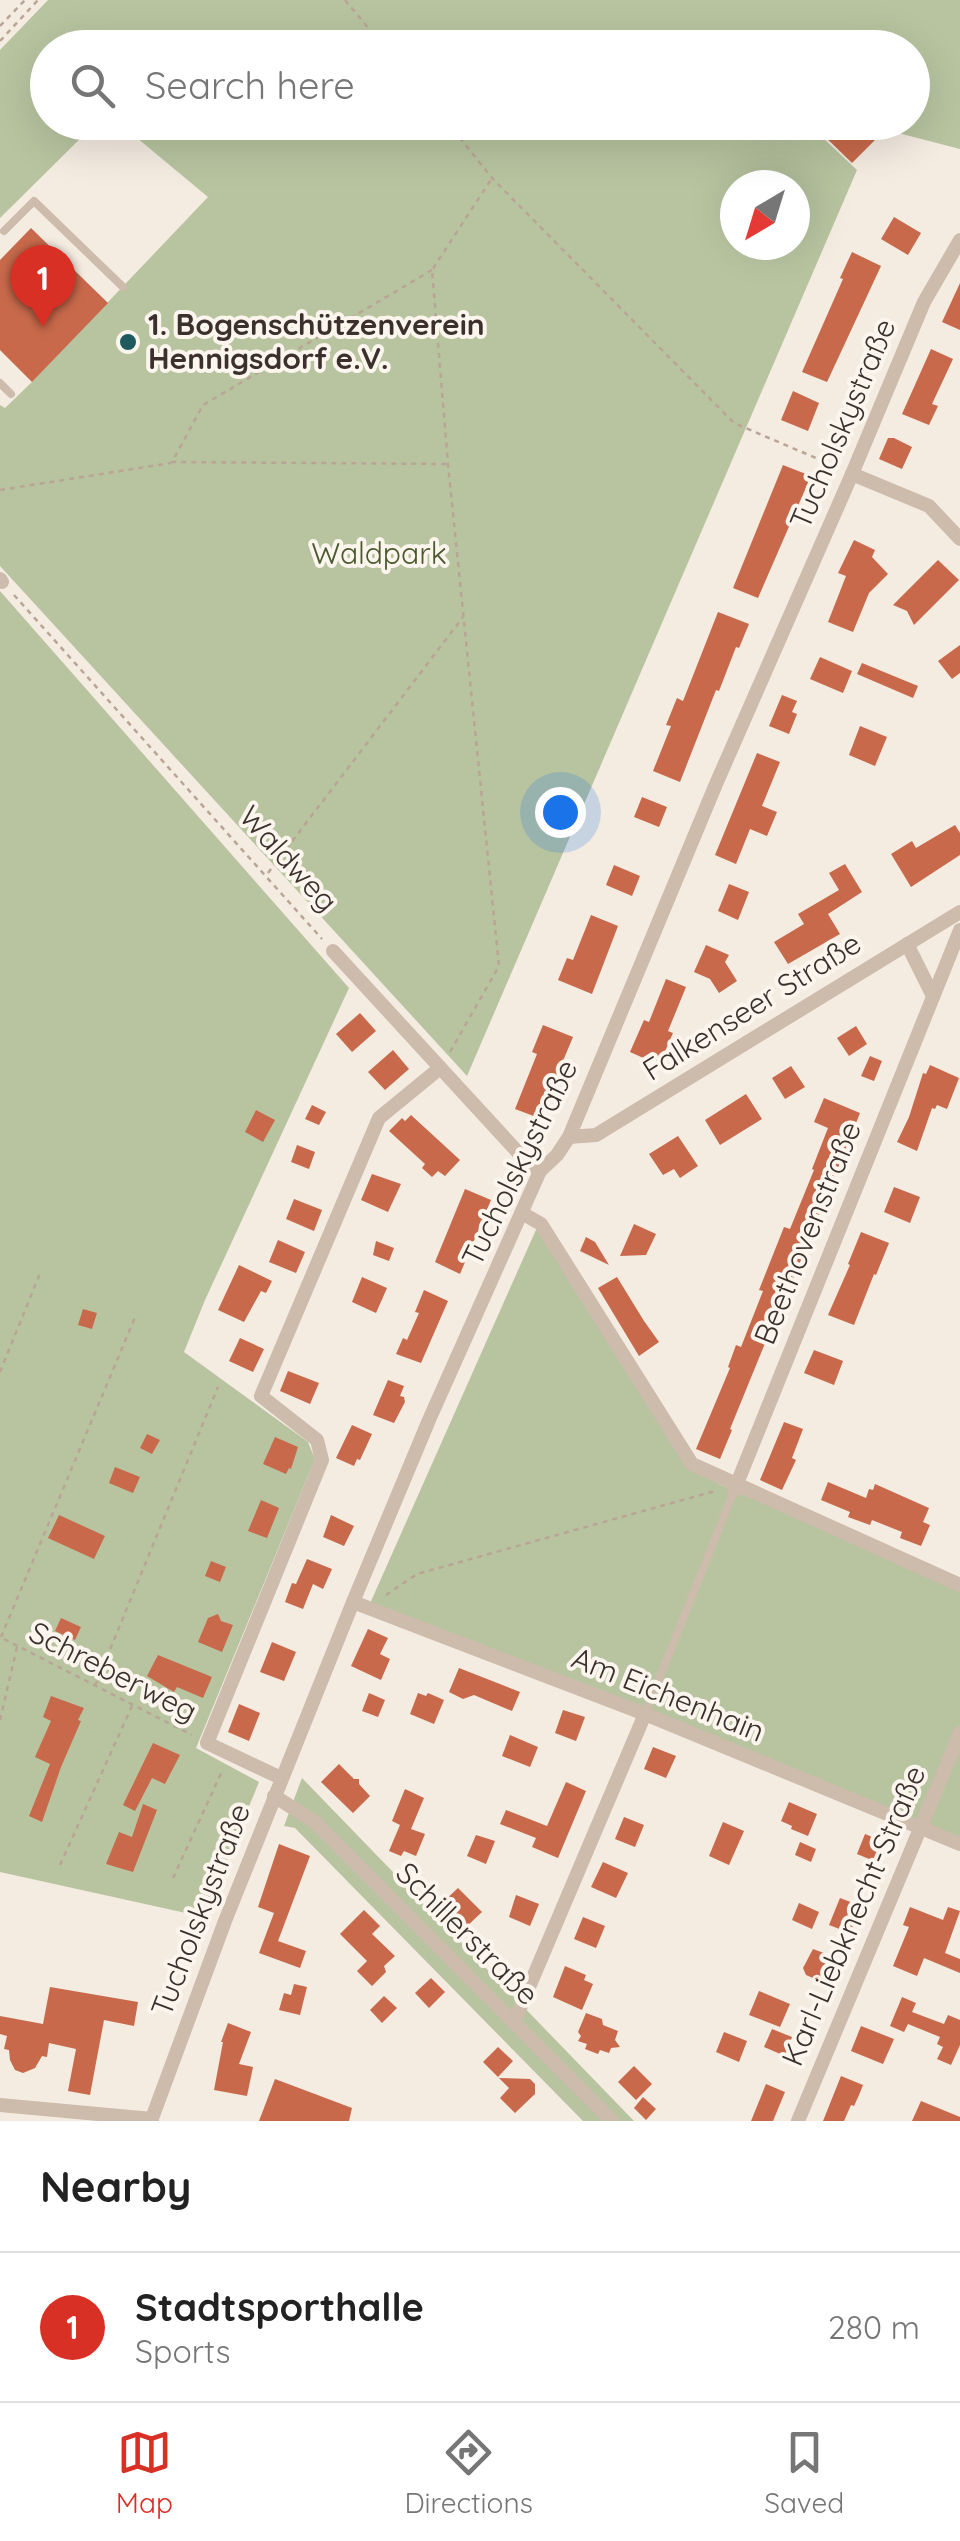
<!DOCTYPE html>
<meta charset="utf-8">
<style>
body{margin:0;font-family:Quicksand,sans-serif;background:#f6f6f6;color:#222}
.compass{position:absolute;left:720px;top:170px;width:90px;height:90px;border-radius:50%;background:#fff;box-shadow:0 10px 40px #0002;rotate:218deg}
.you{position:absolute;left:560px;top:812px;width:35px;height:35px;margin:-25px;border:8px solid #fff;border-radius:50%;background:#1a73e8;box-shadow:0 0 0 15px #1a73e833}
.badge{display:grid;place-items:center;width:65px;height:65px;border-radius:50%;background:#d93025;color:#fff;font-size:32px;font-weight:700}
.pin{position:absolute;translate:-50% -82px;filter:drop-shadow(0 2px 5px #0008)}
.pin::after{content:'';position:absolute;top:52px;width:35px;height:30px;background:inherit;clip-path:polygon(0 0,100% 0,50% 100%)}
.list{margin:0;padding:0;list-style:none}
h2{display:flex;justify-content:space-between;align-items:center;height:130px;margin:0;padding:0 40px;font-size:42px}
h2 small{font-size:32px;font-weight:400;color:#767676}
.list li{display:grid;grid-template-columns:65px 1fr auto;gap:30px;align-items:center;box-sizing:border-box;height:150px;padding:0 40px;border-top:2px solid #e0e0e0}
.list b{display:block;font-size:38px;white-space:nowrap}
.list p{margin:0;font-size:32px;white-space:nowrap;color:#767676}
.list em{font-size:32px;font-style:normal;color:#767676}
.icon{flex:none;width:55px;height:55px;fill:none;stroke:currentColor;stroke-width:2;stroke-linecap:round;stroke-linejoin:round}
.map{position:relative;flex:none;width:960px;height:2121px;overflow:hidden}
.search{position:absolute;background:#fff;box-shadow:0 10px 40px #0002;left:30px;right:30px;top:30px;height:110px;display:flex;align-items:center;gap:25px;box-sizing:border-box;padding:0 35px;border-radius:55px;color:#767676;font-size:38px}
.sheet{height:280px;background:#fff}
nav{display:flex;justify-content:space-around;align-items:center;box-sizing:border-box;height:140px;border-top:2px solid #e0e0e0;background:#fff;font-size:28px;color:#767676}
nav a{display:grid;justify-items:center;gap:5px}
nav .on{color:#d93025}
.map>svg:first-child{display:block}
.green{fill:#b8c4a0;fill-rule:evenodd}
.building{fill:#c8694b}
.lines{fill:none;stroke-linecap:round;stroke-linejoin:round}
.path{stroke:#b9a596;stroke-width:2.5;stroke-dasharray:5 5;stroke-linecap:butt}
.service{stroke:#cdbbac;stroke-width:8}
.minor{stroke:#cdbbac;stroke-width:14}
.poi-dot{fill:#1f5a5e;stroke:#fbf5ee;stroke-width:4}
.labels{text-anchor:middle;stroke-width:8;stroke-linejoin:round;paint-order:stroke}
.poi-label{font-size:30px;font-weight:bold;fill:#3b302b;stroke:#fbf5ee;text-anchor:start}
.street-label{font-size:30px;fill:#3b302b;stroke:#fbf5ee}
.park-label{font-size:30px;fill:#4a5a2e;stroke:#fbf5ee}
</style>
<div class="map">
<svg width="960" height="2121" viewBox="0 0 960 2121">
<rect width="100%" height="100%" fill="#f4ebe1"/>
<g class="green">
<polygon points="48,0 960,0 960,149 875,127 871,123 912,122 912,48 48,48 48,122 96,123 0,218 0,50"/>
<path d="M 119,123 L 807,123 L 857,170 L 467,1076 L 0,566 L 0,405 L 5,408 L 32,382 L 208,197 ZM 735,185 L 795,185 L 795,245 L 735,245 Z"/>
<polygon points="0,591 349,988 205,1300 184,1352 308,1442 315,1459 196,1748 259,1782 204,1917 0,1872"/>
<polygon points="539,1223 694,1466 719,1484 960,1587 960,1843 368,1608"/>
<polygon points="302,1778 634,2121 583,2121 295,1828 284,1826"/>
</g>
<g class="building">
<polygon points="810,122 864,122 879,136 852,163"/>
<polygon points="894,217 921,233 908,255 881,239"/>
<polygon points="31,228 108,303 32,382 0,350 0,260"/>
<polygon points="852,252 881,266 827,382 802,372 843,279 840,278"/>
<polygon points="960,283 960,330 942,322"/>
<polygon points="931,349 953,359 932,404 938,406 929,425 902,414"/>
<polygon points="793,391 819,403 808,431 781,420"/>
<polygon points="888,438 894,438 912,447 902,469 879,459"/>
<polygon points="783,465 811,476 758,598 733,588"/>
<polygon points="854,540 875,550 872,557 888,574 869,593 853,632 828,622 846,576 838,573"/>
<polygon points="938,560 959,580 914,625 907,611 893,605"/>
<polygon points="718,612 749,624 739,648 736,647 719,691 716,690 680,782 653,771 671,726 666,725 677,698 683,701"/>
<polygon points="960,645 960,673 952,679 938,661"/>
<polygon points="820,657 852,671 843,693 810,679"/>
<polygon points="862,663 918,686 913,698 857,674"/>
<polygon points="782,695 797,701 792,712 797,714 789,734 769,726"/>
<polygon points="860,726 887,737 875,766 849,755"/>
<polygon points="757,753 780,762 762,806 777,812 767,836 750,829 736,864 715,855"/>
<polygon points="642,797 667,807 659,827 634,817"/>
<polygon points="955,825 960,833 960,855 911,887 891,854 912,841 916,848"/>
<polygon points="845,864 862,892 828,914 840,934 788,964 774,942 804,924 798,914 839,890 829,873"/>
<polygon points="614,865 640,876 632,896 606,885"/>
<polygon points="729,884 749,892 738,920 718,911"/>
<polygon points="591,915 618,926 592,994 558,980 567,958 573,960"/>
<polygon points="706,945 729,955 725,962 737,981 719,993 710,979 694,972"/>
<polygon points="666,979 686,987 668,1031 673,1033 659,1065 630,1052 644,1020 649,1022"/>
<polygon points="360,1013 376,1031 352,1052 336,1034"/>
<polygon points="543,1025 573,1037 539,1118 515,1109 537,1054 532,1052"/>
<polygon points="856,1026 867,1044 849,1056 837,1038"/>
<polygon points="393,1050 409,1069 385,1090 368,1072"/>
<polygon points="870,1056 882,1061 874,1081 861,1076"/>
<polygon points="930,1065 959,1078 947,1109 937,1105 935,1109 932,1108 917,1151 897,1142 909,1117 923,1073 926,1074"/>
<polygon points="791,1066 805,1087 785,1099 772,1078"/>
<polygon points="746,1094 762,1119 720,1145 705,1120"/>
<polygon points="824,1098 860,1113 770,1337 768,1336 730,1429 732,1430 720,1459 696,1449 730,1368 728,1367 736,1345 741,1347 763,1291 759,1290 784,1227 790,1229 814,1170 812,1169 828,1128 814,1122"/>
<polygon points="312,1105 326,1112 319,1125 305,1119"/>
<polygon points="256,1110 275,1120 263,1142 245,1132"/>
<polygon points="411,1115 460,1160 445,1176 438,1171 432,1177 422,1168 425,1164 389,1131 402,1118 405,1121"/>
<polygon points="678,1136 698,1166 680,1178 674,1169 663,1175 649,1154"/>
<polygon points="297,1145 315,1152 309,1169 291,1162"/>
<polygon points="372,1174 401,1184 388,1212 361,1200"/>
<polygon points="894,1187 920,1197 910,1223 884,1212"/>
<polygon points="465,1189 491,1200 460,1274 435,1262"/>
<polygon points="294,1199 322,1210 314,1231 286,1219"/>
<polygon points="634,1224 656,1234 646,1255 620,1256"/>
<polygon points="861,1232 889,1243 876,1275 874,1274 854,1325 828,1315 850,1265 848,1264"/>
<polygon points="586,1237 595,1242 609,1265 580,1251"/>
<polygon points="278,1240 305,1252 296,1273 269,1262"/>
<polygon points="376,1241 394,1248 389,1261 373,1255"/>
<polygon points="239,1265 272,1281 266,1293 261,1291 244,1322 218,1310"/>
<polygon points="362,1277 387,1288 376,1313 352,1302"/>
<polygon points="617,1277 644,1321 659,1342 639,1356 598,1288"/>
<polygon points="424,1290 448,1301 421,1363 396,1354 403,1338 407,1340 419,1313 415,1312"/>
<polygon points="83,1309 97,1313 92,1329 78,1325"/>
<polygon points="240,1338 264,1349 253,1372 229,1361"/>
<polygon points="814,1350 843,1361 834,1385 804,1373"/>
<polygon points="288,1371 319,1383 310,1404 280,1391"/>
<polygon points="388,1380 404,1386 400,1396 404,1397 405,1402 394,1423 373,1415"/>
<polygon points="784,1422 803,1429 792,1458 796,1460 782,1490 760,1480"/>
<polygon points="352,1425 372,1434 360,1460 357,1459 354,1466 336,1458"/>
<polygon points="147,1434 160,1440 152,1454 140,1448"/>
<polygon points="275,1437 298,1447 291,1469 289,1468 286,1474 263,1464"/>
<polygon points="115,1467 140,1477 133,1493 109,1483"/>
<polygon points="828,1482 866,1498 869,1489 873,1490 875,1484 929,1508 923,1522 930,1525 921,1546 900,1538 902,1532 872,1520 870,1525 848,1517 850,1512 821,1500"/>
<polygon points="261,1500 279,1508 267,1538 248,1531"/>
<polygon points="59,1515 105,1536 94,1559 48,1538"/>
<polygon points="331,1515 354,1526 344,1546 323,1537"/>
<polygon points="307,1559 332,1569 323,1589 313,1584 303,1609 285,1602 292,1583 296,1584"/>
<polygon points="211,1561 226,1567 220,1582 205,1576"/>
<polygon points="218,1614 221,1621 233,1625 222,1652 198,1642 208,1618"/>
<polygon points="61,1618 81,1627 75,1640 55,1631"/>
<polygon points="368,1629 388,1638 380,1654 390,1659 381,1680 351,1666"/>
<polygon points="272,1642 296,1652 284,1681 260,1672"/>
<polygon points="158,1655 212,1677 203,1698 177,1687 174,1692 147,1676"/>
<polygon points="459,1668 520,1692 512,1711 474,1695 463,1699 449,1692"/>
<polygon points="369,1693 385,1700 378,1717 362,1711"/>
<polygon points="418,1693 426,1696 428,1693 444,1700 434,1724 410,1714"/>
<polygon points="51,1696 84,1708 78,1720 81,1721 61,1767 42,1822 29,1816 50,1764 35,1757 51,1721 43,1717"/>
<polygon points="239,1704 260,1713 249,1741 228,1732"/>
<polygon points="563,1710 585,1717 576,1741 555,1733"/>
<polygon points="510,1735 538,1747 530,1767 502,1756"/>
<polygon points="153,1743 180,1755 165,1784 152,1778 135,1811 123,1805"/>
<polygon points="653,1747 676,1756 666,1778 644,1769"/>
<polygon points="339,1764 354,1779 359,1779 359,1784 370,1796 353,1813 321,1782"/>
<polygon points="566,1782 586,1791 558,1858 532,1847 536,1838 500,1824 506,1810 547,1826"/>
<polygon points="405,1789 424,1798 411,1829 425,1834 416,1856 404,1851 401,1856 389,1851 400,1825 392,1821"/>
<polygon points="789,1802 817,1814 808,1836 791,1829 792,1826 781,1821"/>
<polygon points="143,1804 157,1810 133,1872 106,1864 119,1832 132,1837"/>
<polygon points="624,1817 644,1825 635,1847 615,1839"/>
<polygon points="723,1822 744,1831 729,1865 709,1856"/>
<polygon points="865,1834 887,1843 879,1863 857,1854"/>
<polygon points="476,1835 495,1841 486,1864 467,1856"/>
<polygon points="800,1842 816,1849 811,1862 795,1855"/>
<polygon points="279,1844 310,1856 278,1941 306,1951 300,1968 259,1953 274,1913 258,1907"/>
<polygon points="603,1862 628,1873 616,1898 591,1887"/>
<polygon points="458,1888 482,1912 465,1928 441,1904"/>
<polygon points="516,1895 539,1904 530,1926 509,1917"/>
<polygon points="840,1898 861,1906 850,1933 829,1925"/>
<polygon points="799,1903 819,1912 812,1929 792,1920"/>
<polygon points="910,1907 943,1920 948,1907 960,1911 945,1953 960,1959 960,1973 924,1958 917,1976 893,1966 909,1927 903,1925"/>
<polygon points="364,1910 380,1926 372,1934 395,1956 384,1966 386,1972 372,1986 357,1971 367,1961 340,1934"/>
<polygon points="583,1917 605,1926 596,1948 574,1939"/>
<polygon points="813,1949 837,1958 827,1984 806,1975 803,1968"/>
<polygon points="565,1966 586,1975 584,1980 593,1984 582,2010 553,1997"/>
<polygon points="431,1978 445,1992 429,2008 415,1993"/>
<polygon points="294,1984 307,1987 300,2015 279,2010 284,1993 291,1995"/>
<polygon points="50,1987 138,2002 134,2026 104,2020 90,2095 68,2091 76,2049 49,2043 47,2057 42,2056 35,2068 23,2073 15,2070 10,2060 9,2050 4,2049 7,2036 0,2034 0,2016 43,2024"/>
<polygon points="759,1991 790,2004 780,2027 749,2015"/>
<polygon points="384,1996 397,2008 382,2023 370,2010"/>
<polygon points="902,1997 916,2003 912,2012 944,2024 948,2015 960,2020 960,2045 951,2065 937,2059 943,2047 937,2044 940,2037 908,2024 904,2032 890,2026"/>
<polygon points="586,2013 602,2019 603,2025 618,2031 615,2040 620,2047 611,2048 609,2053 600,2050 598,2054 585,2049 587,2044 578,2041 581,2036 578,2032"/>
<polygon points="228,2023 251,2032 239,2064 253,2067 247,2096 214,2090 223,2042 221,2042"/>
<polygon points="861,2026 894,2039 883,2064 851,2051"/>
<polygon points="772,2029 792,2037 785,2056 764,2047"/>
<polygon points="724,2032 747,2041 739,2062 716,2052"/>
<polygon points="498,2047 513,2061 498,2077 483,2062"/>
<polygon points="634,2066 652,2084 636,2100 618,2082"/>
<polygon points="841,2076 863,2085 859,2095 854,2106 851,2105 844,2121 823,2121"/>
<polygon points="499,2078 530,2079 535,2084 535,2094 515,2113 500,2098 509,2088"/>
<polygon points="275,2079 352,2108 349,2121 259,2121"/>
<polygon points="766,2084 785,2092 773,2121 751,2121"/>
<polygon points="643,2097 656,2109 646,2120 634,2108"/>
<polygon points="921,2101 960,2117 960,2121 912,2121"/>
</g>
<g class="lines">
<g class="path">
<polyline points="345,0 385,48"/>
<polyline points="0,26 25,0"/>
<polyline points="0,41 38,0"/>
<polyline points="447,122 492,178 734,423 837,467"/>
<polyline points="432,270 203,405 172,462 447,464"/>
<polyline points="0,490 171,463"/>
<polyline points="14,595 322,939"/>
<polyline points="268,873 463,617"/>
<polyline points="450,1052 499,966 448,464 432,270 492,178"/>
<polyline points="0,1372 41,1271"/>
<polyline points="386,1595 417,1574 715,1491"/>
<polyline points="1,1637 136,1315"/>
<polyline points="4,1639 192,1735"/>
<polyline points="95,1686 218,1387"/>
<polyline points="0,1720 17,1647"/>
<polyline points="60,1865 132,1706"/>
<polyline points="173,1878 223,1769"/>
</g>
<g class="service">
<polyline points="4,231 34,201 123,287"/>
<polyline points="0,383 11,394"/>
<polyline points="645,1714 734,1491"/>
</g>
<g class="minor">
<polyline points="852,474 929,506 960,539"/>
<polyline points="0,579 2,582"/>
<polyline points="907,944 933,996"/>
<polyline points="333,951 525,1160 540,1171"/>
<polyline points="569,1137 596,1135 960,912"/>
<polyline points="522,1213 541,1224 692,1464 960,1585"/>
<polyline points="734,1491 960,930"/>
<polyline points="353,1602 645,1714 960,1844"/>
<polyline points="281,1778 207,1743 322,1460 317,1440 261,1396 379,1118 440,1068"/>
<polyline points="274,1796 315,1822 612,2121"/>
<polyline points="515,2020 645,1714"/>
<polyline points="0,2105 152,2119"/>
<polyline points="151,2121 225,1921 353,1602 429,1420 540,1171 557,1155 569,1137 716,784 852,474 924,302 960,240"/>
<polyline points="798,2121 960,1733"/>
</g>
</g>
<circle class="poi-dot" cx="128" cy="342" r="10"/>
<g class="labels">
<g class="poi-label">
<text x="148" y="335">1. Bogenschützenverein<tspan x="148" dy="34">Hennigsdorf e.V.</tspan></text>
</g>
<g class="street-label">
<text transform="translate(843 424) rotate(-67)" y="10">Tucholskystraße</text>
<text transform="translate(288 859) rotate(48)" y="10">Waldweg</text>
<text transform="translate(752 1007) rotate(-32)" y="10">Falkenseer Straße</text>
<text transform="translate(520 1163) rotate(-64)" y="10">Tucholskystraße</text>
<text transform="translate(808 1233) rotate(-68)" y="10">Beethovenstraße</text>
<text transform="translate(113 1672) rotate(27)" y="10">Schreberweg</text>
<text transform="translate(668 1695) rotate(22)" y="10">Am Eichenhain</text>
<text transform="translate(201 1910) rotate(-69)" y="10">Tucholskystraße</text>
<text transform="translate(854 1916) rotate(-67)" y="10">Karl-Liebknecht-Straße</text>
<text transform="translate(467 1934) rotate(45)" y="10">Schillerstraße</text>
</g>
<g class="park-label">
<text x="379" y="564">Waldpark</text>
</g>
</g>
</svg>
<svg class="compass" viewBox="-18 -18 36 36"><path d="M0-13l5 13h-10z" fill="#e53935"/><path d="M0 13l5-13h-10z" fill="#767676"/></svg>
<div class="you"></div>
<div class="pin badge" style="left:43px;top:327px">1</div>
<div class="search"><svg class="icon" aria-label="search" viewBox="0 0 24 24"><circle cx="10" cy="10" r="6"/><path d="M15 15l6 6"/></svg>Search here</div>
</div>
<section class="sheet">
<h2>Nearby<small></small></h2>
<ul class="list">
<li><span class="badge">1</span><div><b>Stadtsporthalle</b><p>Sports</p></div><em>280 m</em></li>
</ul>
</section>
<nav>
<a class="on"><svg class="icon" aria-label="map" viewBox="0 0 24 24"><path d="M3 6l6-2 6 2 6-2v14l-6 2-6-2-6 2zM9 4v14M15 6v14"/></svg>Map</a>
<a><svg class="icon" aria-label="directions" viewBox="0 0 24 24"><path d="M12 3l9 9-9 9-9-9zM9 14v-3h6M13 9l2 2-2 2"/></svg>Directions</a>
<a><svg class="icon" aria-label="saved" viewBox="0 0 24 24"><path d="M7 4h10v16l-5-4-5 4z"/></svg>Saved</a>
</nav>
